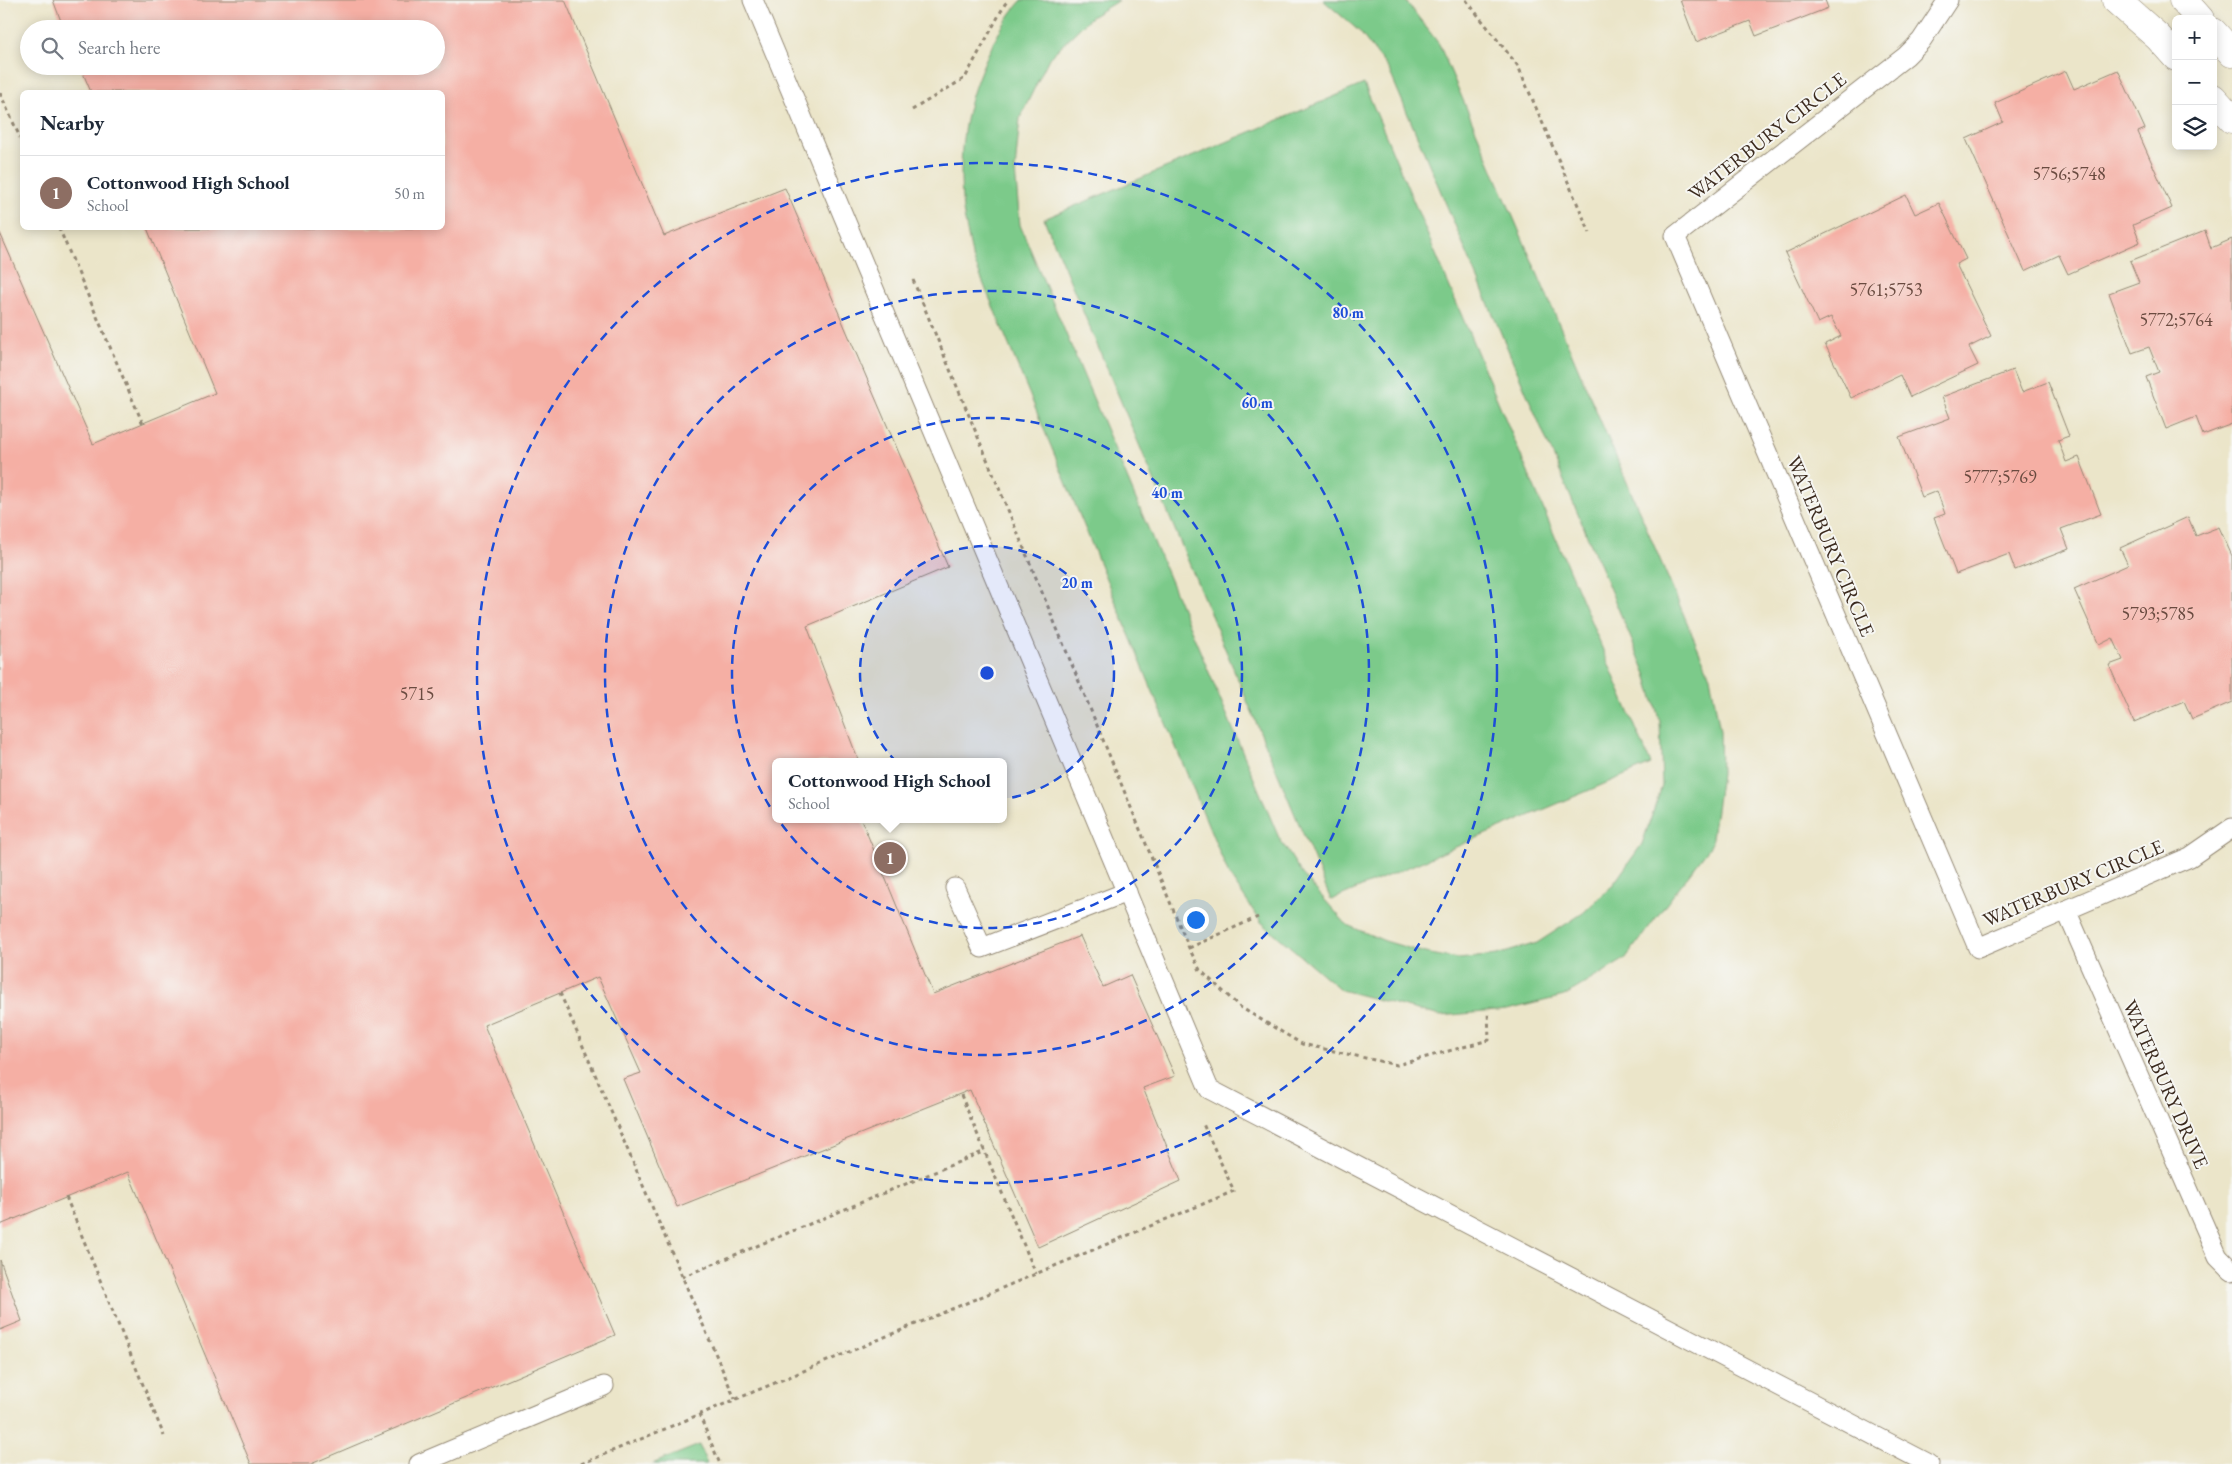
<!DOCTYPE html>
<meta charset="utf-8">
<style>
body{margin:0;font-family:"EB Garamond",serif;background:#f2f2f3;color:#1f2937}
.controls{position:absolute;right:15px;top:15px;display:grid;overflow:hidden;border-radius:8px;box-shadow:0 2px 12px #0003}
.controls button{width:45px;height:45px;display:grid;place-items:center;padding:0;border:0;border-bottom:1px solid #e0e1e3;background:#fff;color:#1f2937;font:25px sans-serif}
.you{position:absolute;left:1195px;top:919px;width:18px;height:18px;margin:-12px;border:4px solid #fff;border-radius:50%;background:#1a73e8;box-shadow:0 0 0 8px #1a73e833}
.badge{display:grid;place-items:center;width:32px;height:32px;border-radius:50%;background:#1a73e8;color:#fff;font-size:16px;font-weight:700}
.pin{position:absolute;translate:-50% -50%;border:2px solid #fff;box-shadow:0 1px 5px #0006}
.popup{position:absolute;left:772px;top:758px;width:235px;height:65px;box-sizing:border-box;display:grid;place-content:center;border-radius:8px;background:#fff;filter:drop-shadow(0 1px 4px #0005);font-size:16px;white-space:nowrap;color:#747a83}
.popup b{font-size:19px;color:#1f2937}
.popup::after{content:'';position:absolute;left:50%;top:100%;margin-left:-10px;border:10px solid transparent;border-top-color:#fff}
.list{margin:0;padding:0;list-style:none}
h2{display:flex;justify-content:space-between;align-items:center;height:65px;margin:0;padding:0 20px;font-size:21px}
h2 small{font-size:16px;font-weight:400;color:#747a83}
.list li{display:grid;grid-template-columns:32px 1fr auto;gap:15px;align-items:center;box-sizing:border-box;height:75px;padding:0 20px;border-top:1px solid #e0e1e3}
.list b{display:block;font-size:19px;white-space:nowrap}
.list p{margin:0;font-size:16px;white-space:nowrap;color:#747a83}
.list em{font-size:16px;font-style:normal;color:#747a83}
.icon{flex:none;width:28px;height:28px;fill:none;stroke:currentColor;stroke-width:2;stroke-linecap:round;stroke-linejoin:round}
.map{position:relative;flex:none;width:2232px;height:1464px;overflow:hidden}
.search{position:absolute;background:#fff;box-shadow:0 2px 12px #0003;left:20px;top:20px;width:425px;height:55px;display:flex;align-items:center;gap:12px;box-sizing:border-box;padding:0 18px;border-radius:28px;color:#747a83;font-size:19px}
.panel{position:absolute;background:#fff;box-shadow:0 2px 12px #0003;left:20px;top:90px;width:425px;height:140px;border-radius:8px}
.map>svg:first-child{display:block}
.green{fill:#7bca8a;stroke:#5b7a54}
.building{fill:#f5afa4}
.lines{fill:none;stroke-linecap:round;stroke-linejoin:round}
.service-casing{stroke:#938874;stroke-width:21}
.minor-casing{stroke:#938874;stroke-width:29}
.path{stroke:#938874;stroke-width:3;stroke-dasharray:4 4;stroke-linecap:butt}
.service{stroke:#fff;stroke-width:19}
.minor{stroke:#fff;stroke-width:28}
.ring{fill:none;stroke:#1d4ed8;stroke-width:2.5;stroke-dasharray:9 6}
.labels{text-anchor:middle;stroke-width:4;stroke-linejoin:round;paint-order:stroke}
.number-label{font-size:18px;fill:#6a4b40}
.street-label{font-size:20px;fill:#3b2a1e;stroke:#f6f6f2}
.centre{fill:#1d4ed8;stroke:#f6f6f2;stroke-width:2.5}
.ring-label{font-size:15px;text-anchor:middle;font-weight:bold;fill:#1d4ed8;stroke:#f6f6f2;stroke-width:4;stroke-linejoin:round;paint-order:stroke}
</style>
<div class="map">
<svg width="2232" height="1464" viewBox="0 0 2232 1464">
<rect width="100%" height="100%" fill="#f6f6f2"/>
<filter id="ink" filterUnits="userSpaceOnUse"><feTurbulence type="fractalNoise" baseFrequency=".02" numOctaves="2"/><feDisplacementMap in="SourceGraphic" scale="10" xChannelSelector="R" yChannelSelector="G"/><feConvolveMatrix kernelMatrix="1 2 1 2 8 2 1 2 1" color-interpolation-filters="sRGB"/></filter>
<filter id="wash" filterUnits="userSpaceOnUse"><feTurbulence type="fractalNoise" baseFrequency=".0096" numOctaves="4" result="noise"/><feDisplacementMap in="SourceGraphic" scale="20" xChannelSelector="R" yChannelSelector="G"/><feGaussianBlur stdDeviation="1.12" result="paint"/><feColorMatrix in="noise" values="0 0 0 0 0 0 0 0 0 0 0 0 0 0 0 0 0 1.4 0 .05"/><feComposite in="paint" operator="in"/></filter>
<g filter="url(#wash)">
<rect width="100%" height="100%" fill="#ebe5c9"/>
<g class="green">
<path d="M 1022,0 L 1119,0 L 1091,17 L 1049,58 L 1020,118 L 1015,170 L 1020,225 L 1279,838 L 1302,874 L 1347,925 L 1385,941 L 1425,953 L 1458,959 L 1497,955 L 1537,943 L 1583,913 L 1612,886 L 1642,844 L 1662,786 L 1660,722 L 1646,674 L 1389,70 L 1359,31 L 1323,0 L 1405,0 L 1439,44 L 1710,676 L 1720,731 L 1721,774 L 1711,845 L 1625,959 L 1564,996 L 1507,1010 L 1440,1016 L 1341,990 L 1261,922 L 1229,875 L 972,256 C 969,237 963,218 962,199 C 958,143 966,99 991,48 C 1000,30 1008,15 1022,0 Z"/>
<polygon points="1364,84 1651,764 1331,900 1044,219"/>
<polygon points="699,1445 707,1464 652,1464"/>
</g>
<g id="blocks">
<g class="building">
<polygon points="53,0 565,0 664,236 785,188 948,567 807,626 859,762 776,762 776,819 861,819 933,994 1080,936 1103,987 1130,975 1175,1076 1143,1088 1181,1181 1038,1247 970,1090 677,1207 623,1079 641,1073 598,977 484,1025 615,1335 311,1464 251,1464 128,1172 0,1225 0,233 93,444 215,393 147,228 442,228 442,92 91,92 80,66 436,66 436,29 64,29"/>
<polygon points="1680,0 1825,0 1828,8 1756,36 1750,21 1696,42"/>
<polygon points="2118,70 2145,129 2138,132 2172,208 2133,225 2140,242 2068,274 2059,255 2025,271 1966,139 2003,122 1995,103 2066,71 2074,89"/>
<polygon points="1906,195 1915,214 1939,203 1966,259 1956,264 1991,336 1969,347 1978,365 1910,397 1900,375 1851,398 1825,344 1841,336 1831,317 1818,323 1785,253"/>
<polygon points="2205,231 2211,248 2232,239 2232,424 2203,435 2196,417 2166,429 2146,377 2159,372 2149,347 2132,353 2109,293 2139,282 2130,261"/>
<polygon points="2013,370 2022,392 2048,382 2069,436 2058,440 2066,462 2079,457 2101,514 2061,529 2069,549 2015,570 2009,554 1956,574 1934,518 1945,514 1937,491 1922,497 1899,437 1950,418 1942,397"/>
<polygon points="2188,517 2196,536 2219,527 2232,556 2232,702 2192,719 2184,701 2134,722 2109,665 2123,660 2113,638 2099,645 2074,589 2128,565 2120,548"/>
<polygon points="0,1260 22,1321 0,1330"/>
</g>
</g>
</g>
<g filter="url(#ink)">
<use href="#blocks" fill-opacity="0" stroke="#938874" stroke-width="1"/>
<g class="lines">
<g class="service-casing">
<g id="service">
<polyline points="753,0 1209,1089 1929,1464"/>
<polyline points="1948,0 1921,41 1906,56 1675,236 1978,948 2190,857 2232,828"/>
<polyline points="955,888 982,948 1127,892"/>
<polyline points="2066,910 2218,1257 2232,1271"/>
<polyline points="419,1464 604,1386"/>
</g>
</g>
<g class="minor-casing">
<g id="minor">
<polyline points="2116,0 2158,37 2176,57"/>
<polyline points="2183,0 2200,19"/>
<polyline points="2213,32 2232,53"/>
<polyline points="2213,98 2232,119"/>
</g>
</g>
<g class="path">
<polyline points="1466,0 1518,66 1590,233"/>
<polyline points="0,93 22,142"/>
<polyline points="912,110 965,78 1005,4 1009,0"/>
<polyline points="59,228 143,424"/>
<polyline points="913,280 1189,948 1200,970 1240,1007 1302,1044 1397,1065 1489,1040 1488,1011"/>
<polyline points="1189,948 1258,917"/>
<polyline points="560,993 735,1399"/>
<polyline points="961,1095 1036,1274"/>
<polyline points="66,1197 164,1436"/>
<polyline points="682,1277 985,1151"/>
<polyline points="699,1414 720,1464"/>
<polyline points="581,1464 1234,1191 1202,1122"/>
</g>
<use href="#service" class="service"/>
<use href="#minor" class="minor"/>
</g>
</g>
<circle cx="987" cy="673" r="127" fill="#1d4ed8" fill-opacity=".12"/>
<g class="ring">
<circle cx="987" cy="673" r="127"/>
<circle cx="987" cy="673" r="255"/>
<circle cx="987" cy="673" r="382"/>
<circle cx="987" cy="673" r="510"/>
</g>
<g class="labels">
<g class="number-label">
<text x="2069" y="180">5756;5748</text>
<text x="1886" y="296">5761;5753</text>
<text x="2176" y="326">5772;5764</text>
<text x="2000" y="483">5777;5769</text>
<text x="2158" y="620">5793;5785</text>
<text x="417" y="700">5715</text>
</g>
<g class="street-label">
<text transform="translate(1767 136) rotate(-38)" y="7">WATERBURY CIRCLE</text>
<text transform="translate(1831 546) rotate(67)" y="7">WATERBURY CIRCLE</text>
<text transform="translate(2073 883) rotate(-23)" y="7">WATERBURY CIRCLE</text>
<text transform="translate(2166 1084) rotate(66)" y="7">WATERBURY DRIVE</text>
</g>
</g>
<circle cx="987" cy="673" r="8" class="centre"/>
<g class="ring-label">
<text x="1348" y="318">80 m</text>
<text x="1257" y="408">60 m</text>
<text x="1167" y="498">40 m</text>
<text x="1077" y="588">20 m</text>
</g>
</svg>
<div class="controls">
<button>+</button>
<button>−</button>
<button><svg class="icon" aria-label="layers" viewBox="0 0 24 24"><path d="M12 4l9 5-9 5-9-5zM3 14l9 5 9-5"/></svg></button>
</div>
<div class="you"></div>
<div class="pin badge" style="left:890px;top:858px;background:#8d6e63">1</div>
<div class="popup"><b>Cottonwood High School</b>School</div>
<div class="search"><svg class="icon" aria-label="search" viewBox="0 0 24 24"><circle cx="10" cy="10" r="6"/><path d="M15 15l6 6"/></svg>Search here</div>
<section class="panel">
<h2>Nearby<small></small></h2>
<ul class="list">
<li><span class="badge" style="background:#8d6e63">1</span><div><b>Cottonwood High School</b><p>School</p></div><em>50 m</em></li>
</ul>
</section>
</div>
